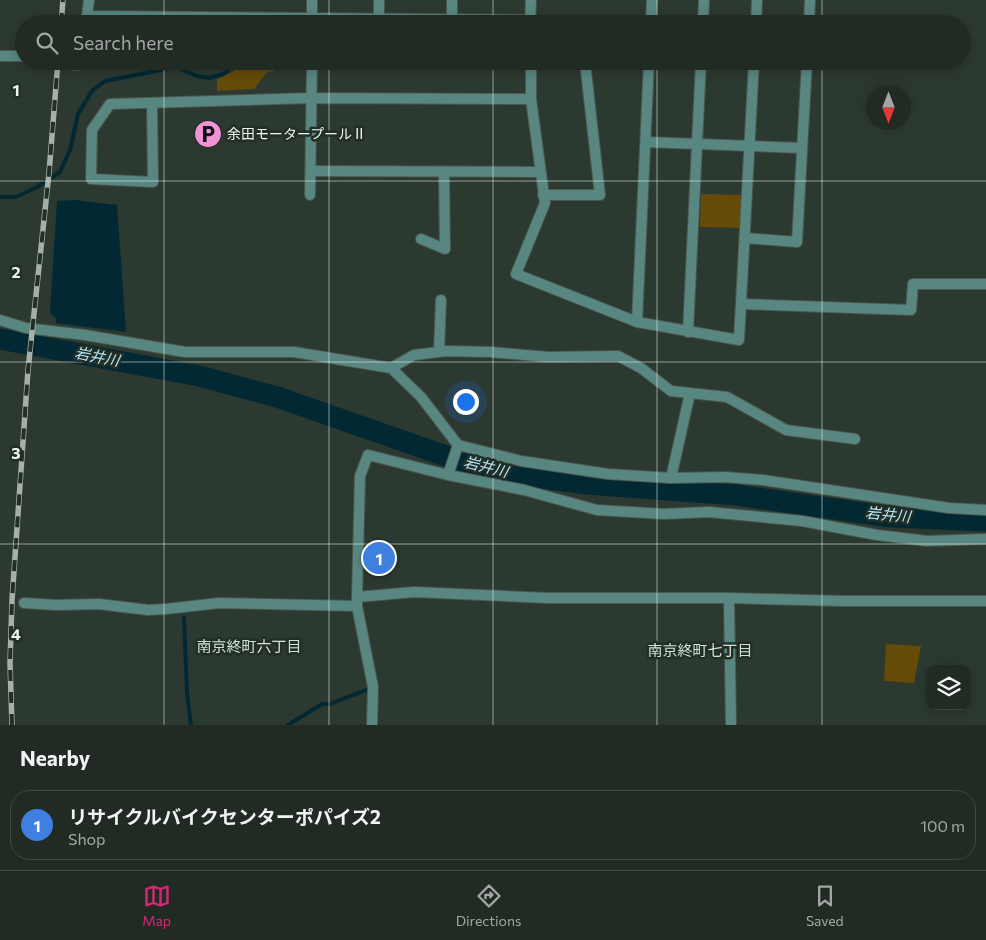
<!DOCTYPE html>
<meta charset="utf-8">
<style>
body{margin:0;font-family:Commissioner,"Noto Sans JP",sans-serif;background:#2d3731;color:#f1f3f6}
.controls{position:absolute;right:15px;bottom:15px;display:grid;overflow:hidden;border-radius:10px;box-shadow:0 2px 12px #0003}
.controls button{width:45px;height:45px;display:grid;place-items:center;padding:0;border:0;border-bottom:1px solid #3e4741;background:#212b24;color:#f1f3f6;font:25px sans-serif}
.compass{position:absolute;left:866px;top:85px;width:45px;height:45px;border-radius:50%;background:#212b24;box-shadow:0 2px 12px #0003;rotate:180deg}
.you{position:absolute;left:465px;top:401px;width:18px;height:18px;margin:-12px;border:4px solid #fff;border-radius:50%;background:#1a73e8;box-shadow:0 0 0 8px #1a73e833}
.badge{display:grid;place-items:center;width:32px;height:32px;border-radius:50%;background:#db2777;color:#fff;font-size:16px;font-weight:700}
.pin{position:absolute;translate:-50% -50%;border:2px solid #fff;box-shadow:0 1px 5px #0006}
.list{margin:0;padding:0;list-style:none}
h2{display:flex;justify-content:space-between;align-items:center;height:65px;margin:0;padding:0 20px;font-size:21px}
h2 small{font-size:16px;font-weight:400;color:#a2a7a6}
.list li{display:grid;grid-template-columns:32px 1fr auto;gap:15px;align-items:center;box-sizing:border-box;height:70px;margin:0 10px 10px;padding:0 10px;border:1px solid #3e4741;border-radius:20px}
.list b{display:block;font-size:19px;white-space:nowrap}
.list p{margin:0;font-size:16px;white-space:nowrap;color:#a2a7a6}
.list em{font-size:16px;font-style:normal;color:#a2a7a6}
.icon{flex:none;width:28px;height:28px;fill:none;stroke:currentColor;stroke-width:2;stroke-linecap:round;stroke-linejoin:round}
.map{position:relative;flex:none;width:986px;height:725px;overflow:hidden}
.search{position:absolute;background:#212b24;box-shadow:0 2px 12px #0003;left:15px;right:15px;top:15px;height:55px;display:flex;align-items:center;gap:12px;box-sizing:border-box;padding:0 18px;border-radius:28px;color:#a2a7a6;font-size:19px}
.sheet{height:145px;background:#212b24}
nav{display:flex;justify-content:space-around;align-items:center;box-sizing:border-box;height:70px;border-top:1px solid #3e4741;background:#212b24;font-size:14px;color:#a2a7a6}
nav a{display:grid;justify-items:center;gap:2px}
nav .on{color:#db2777}
.map>svg:first-child{display:block}
.green{fill:#664b08}
.water{fill:#012833}
.lines{fill:none;stroke-linecap:round;stroke-linejoin:round}
.stream{stroke:#012833;stroke-width:4}
.river{stroke:#012833;stroke-width:21}
.street-casing{stroke:#4b574e;stroke-width:12}
.street{stroke:#588782;stroke-width:10}
.rail-casing{stroke:#a6b0a9;stroke-width:5.5}
.rail{stroke:#232f26;stroke-width:4;stroke-dasharray:11;stroke-linecap:butt}
.grid{fill:none;stroke:#ecf4ee;stroke-width:1;stroke-opacity:0.55}
.labels{text-anchor:middle;stroke-width:5;stroke-linejoin:round;paint-order:stroke}
.poi-label{font-size:14px;fill:#ecf4ee;stroke:#232f26;text-anchor:start}
.water-label{font-size:15px;font-style:italic;fill:#b5e9fb;stroke:#232f26}
.neighbourhood-label{font-size:15px;fill:#d0e0d4;stroke:#232f26}
.grid-label{font-size:16px;text-anchor:middle;font-weight:bold;fill:#ecf4ee;stroke:#232f26;stroke-width:5;stroke-linejoin:round;paint-order:stroke}
</style>
<div class="map">
<svg width="986" height="725" viewBox="0 0 986 725">
<rect width="100%" height="100%" fill="#2c3930"/>
<g class="green">
<polygon points="242,61 273,61 274,71 267,72 254,89 217,91 217,79 233,72"/>
<polygon points="701,194 744,195 743,228 700,227"/>
<polygon points="886,644 921,646 914,683 884,681"/>
</g>
<polygon class="water" points="75,200 117,205 126,332 56,323 56,318 50,313 57,201"/>
<g class="lines">
<g class="stream">
<polyline points="0,197 16,197 37,187 60,172 70,150 78,114 92,91 105,81 176,67 197,76 209,78 223,74 238,61"/>
<polyline points="184,618 187,693 191,725"/>
<polyline points="288,725 322,704 330,704 366,690"/>
</g>
<polyline class="river" points="0,339 199,376 277,397 466,463 520,475 587,484 736,495 891,517 986,521"/>
<g class="street-casing">
<g id="street">
<polyline points="89,0 87,16 530,20"/>
<polyline points="452,0 452,19"/>
<polyline points="379,19 379,0"/>
<polyline points="312,24 312,0"/>
<polyline points="530,24 531,0"/>
<polyline points="651,24 652,0"/>
<polyline points="703,24 704,0"/>
<polyline points="756,24 757,0"/>
<polyline points="809,24 810,0"/>
<polyline points="0,56 24,56"/>
<polyline points="531,61 531,99 545,203 516,274 637,322 739,340 754,61"/>
<polyline points="531,62 649,62"/>
<polyline points="67,64 77,65 86,61"/>
<polyline points="152,103 153,182 91,179 92,130 110,104 311,98 531,99"/>
<polyline points="646,142 802,148"/>
<polyline points="311,171 540,172"/>
<polyline points="310,195 312,61"/>
<polyline points="543,195 600,195 585,62"/>
<polyline points="745,238 797,242 807,61"/>
<polyline points="421,239 445,249 444,172"/>
<polyline points="741,304 911,310 913,284 986,284"/>
<polyline points="0,320 26,328 85,335 185,352 294,352 391,368 421,397 458,445 521,461 608,474 671,478 725,477 763,480 949,508 986,510"/>
<polyline points="637,322 649,61"/>
<polyline points="688,332 701,61"/>
<polyline points="439,351 441,300"/>
<polyline points="391,368 414,355 446,351 490,352 548,357 618,356 641,368 671,391 727,397 786,430 855,439"/>
<polyline points="448,475 458,445"/>
<polyline points="671,478 690,393"/>
<polyline points="357,597 414,592 547,598 729,598 842,601 986,601"/>
<polyline points="729,598 731,725"/>
<polyline points="24,603 56,605 99,604 148,610 166,609 219,603 357,606"/>
<polyline points="372,725 373,687 357,606 357,597 360,476 368,455 448,475 524,490 597,510 664,514 709,512 802,521 877,535 927,541 986,539"/>
</g>
</g>
<use href="#street" class="street"/>
<g class="rail-casing">
<g id="rail">
<polyline points="61,24 63,0"/>
<polyline points="12,725 10,663 12,600 28,370 49,173 58,61"/>
</g>
</g>
<use href="#rail" class="rail"/>
</g>
<path class="grid" d="M 164,0 L 164,24M 329,0 L 329,24M 493,0 L 493,24M 657,0 L 657,24M 822,0 L 822,24M 164,61 L 164,725M 329,61 L 329,725M 493,61 L 493,725M 657,61 L 657,725M 822,61 L 822,725M 0,181 L 986,181M 0,362 L 986,362M 0,544 L 986,544"/>
<defs>
<g id="parking-disc" transform="scale(1.4375)"><circle r="9.5" fill="#f391d5" stroke="#232f26"/><path d="M-3.5-5.5H1a3.5 3.5 0 0 1 0 7H-1V5.5H-3.5ZM-1-3.4V-.6H.8a1.4 1.4 0 0 0 0-2.8Z" fill="#111"/></g>
</defs>
<g fill-rule="evenodd">
<use href="#parking-disc" x="208" y="134"/>
</g>
<g class="labels">
<g class="poi-label">
<text x="227" y="139">余田モータープールⅡ</text>
</g>
<g class="water-label">
<text transform="translate(97 357) rotate(11)" y="5">岩井川</text>
<text transform="translate(486 467) rotate(14)" y="5">岩井川</text>
<text transform="translate(888 515) rotate(6)" y="5">岩井川</text>
</g>
<g class="neighbourhood-label">
<text x="249" y="652">南京終町六丁目</text>
<text x="700" y="656">南京終町七丁目</text>
</g>
</g>
<g class="grid-label">
<text x="16" y="96">1</text>
<text x="16" y="278">2</text>
<text x="16" y="459">3</text>
<text x="16" y="640">4</text>
</g>
</svg>
<div class="controls">
<button><svg class="icon" aria-label="layers" viewBox="0 0 24 24"><path d="M12 4l9 5-9 5-9-5zM3 14l9 5 9-5"/></svg></button>
</div>
<svg class="compass" viewBox="-18 -18 36 36"><path d="M0-13l5 13h-10z" fill="#e53935"/><path d="M0 13l5-13h-10z" fill="#a2a7a6"/></svg>
<div class="you"></div>
<div class="pin badge" style="left:379px;top:558px;background:#3f7fe0">1</div>
<div class="search"><svg class="icon" aria-label="search" viewBox="0 0 24 24"><circle cx="10" cy="10" r="6"/><path d="M15 15l6 6"/></svg>Search here</div>
</div>
<section class="sheet">
<h2>Nearby<small></small></h2>
<ul class="list">
<li><span class="badge" style="background:#3f7fe0">1</span><div><b>リサイクルバイクセンターポパイズ2</b><p>Shop</p></div><em>100 m</em></li>
</ul>
</section>
<nav>
<a class="on"><svg class="icon" aria-label="map" viewBox="0 0 24 24"><path d="M3 6l6-2 6 2 6-2v14l-6 2-6-2-6 2zM9 4v14M15 6v14"/></svg>Map</a>
<a><svg class="icon" aria-label="directions" viewBox="0 0 24 24"><path d="M12 3l9 9-9 9-9-9zM9 14v-3h6M13 9l2 2-2 2"/></svg>Directions</a>
<a><svg class="icon" aria-label="saved" viewBox="0 0 24 24"><path d="M7 4h10v16l-5-4-5 4z"/></svg>Saved</a>
</nav>
